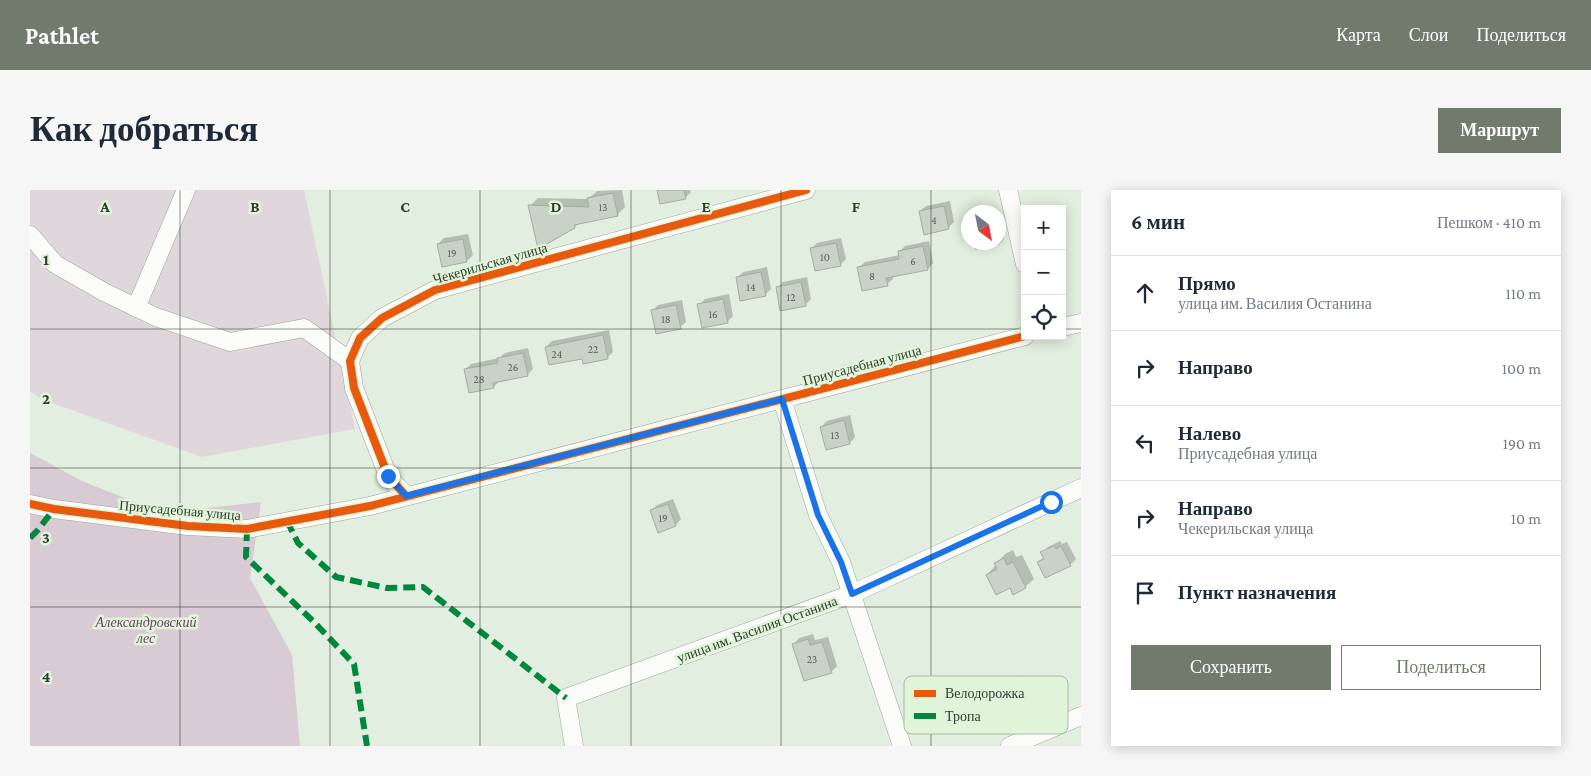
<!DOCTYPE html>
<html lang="ru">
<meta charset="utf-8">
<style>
body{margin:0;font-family:"Crimson Pro",serif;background:#f6f6f7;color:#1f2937}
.controls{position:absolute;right:15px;top:15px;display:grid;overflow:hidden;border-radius:0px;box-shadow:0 2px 12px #0003}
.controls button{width:45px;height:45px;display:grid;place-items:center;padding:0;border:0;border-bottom:1px solid #e0e1e3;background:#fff;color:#1f2937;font:25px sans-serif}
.compass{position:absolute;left:931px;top:15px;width:45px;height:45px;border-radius:50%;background:#fff;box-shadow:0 2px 12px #0003;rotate:148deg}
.stop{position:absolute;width:15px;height:15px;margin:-11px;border:4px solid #1a73e8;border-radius:50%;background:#fff}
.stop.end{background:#1a73e8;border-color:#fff;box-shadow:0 1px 5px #0008}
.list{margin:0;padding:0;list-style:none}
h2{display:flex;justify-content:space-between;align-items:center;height:65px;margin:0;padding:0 20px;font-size:21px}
h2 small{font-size:16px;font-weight:400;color:#747a83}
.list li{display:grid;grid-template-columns:32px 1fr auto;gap:15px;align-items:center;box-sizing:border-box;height:75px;padding:0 20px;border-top:1px solid #e0e1e3}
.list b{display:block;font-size:19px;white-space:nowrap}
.list p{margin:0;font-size:16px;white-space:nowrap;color:#747a83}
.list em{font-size:16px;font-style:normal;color:#747a83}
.actions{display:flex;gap:10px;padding:15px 20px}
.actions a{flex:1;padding:11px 0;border:1px solid #707a6d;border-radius:0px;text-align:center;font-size:18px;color:#707a6d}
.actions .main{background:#707a6d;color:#fff}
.icon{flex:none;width:28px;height:28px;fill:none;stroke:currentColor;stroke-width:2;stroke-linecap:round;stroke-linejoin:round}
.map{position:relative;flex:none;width:1051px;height:556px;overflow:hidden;border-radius:0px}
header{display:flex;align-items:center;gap:30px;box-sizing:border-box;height:70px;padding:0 25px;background:#707a6d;color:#fff}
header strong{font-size:24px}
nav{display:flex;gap:28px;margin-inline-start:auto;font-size:18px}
.intro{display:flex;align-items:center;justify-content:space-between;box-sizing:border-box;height:120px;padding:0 30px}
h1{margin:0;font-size:35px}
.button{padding:12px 22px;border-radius:0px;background:#707a6d;color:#fff;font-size:18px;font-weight:700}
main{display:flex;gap:30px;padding:0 30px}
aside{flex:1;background:#fff;border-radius:0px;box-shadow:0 2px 12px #0003}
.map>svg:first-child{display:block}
.green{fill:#dfd7dc}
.forest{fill:#d8cbd3}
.shadow{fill:#0003}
.building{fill:#c8d2c6;stroke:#a3ada1}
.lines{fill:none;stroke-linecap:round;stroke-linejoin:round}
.minor-casing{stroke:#9ea69b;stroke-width:19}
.minor{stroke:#fbfcfa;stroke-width:18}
.quiet{stroke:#00873e;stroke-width:6;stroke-dasharray:12 6;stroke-linecap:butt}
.cycleway-casing{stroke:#dff4d9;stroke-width:11}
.cycleway{stroke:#e8590c;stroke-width:8}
.route{stroke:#1a73e8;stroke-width:6}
.grid{fill:none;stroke:#333b30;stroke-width:1;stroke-opacity:0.55}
.labels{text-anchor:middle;stroke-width:5;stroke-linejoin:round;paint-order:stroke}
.number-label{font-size:11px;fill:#586156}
.street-label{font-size:14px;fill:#333b30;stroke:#dff4d9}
.park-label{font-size:14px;font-style:italic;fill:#6c3f66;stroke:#dff4d9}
.key{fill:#dff4d9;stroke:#abbca6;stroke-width:1}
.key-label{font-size:14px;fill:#333b30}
.grid-label{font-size:16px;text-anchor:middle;font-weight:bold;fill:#333b30;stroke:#dff4d9;stroke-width:5;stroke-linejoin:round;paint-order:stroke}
</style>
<header>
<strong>Pathlet</strong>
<nav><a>Карта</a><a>Слои</a><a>Поделиться</a></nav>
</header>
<div class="intro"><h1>Как добраться</h1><a class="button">Маршрут</a></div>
<main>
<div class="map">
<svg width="1051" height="556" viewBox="0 0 1051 556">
<rect width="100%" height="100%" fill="#e2eedf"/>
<polygon class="green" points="0,0 274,0 325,239 172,267 11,209 0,201"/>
<polygon class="forest" points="0,263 52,291 125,320 178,318 231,312 220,388 262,465 270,556 0,556"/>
<g class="shadow">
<polygon points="592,0 595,17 587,25 549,33 545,37 500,16 508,8 558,9 567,1"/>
<polygon points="629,0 660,0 661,2 655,8"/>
<polygon points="920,11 924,32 918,38 890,21 896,16"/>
<polygon points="968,28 970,28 974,49 969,55 945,60 943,52 968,52"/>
<polygon points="438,44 443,65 437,71 408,54 414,48"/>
<polygon points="811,48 816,69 810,75 782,58 787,53"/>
<polygon points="899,51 903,73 898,79 862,86 863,89 857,94 829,77 835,72 870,65 869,62 875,56"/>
<polygon points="737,77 741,99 735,105 707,88 713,82"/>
<polygon points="777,87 781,109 775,115 747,98 753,92"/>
<polygon points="699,104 703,126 697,132 669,115 675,109"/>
<polygon points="652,110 656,132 650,137 622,121 628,115"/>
<polygon points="579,140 583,162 578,167 553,167 516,157 522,151"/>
<polygon points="498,158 503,179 497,185 469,191 464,197 435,180 441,174 469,168 475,163"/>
<polygon points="820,225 825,247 820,253 791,237 797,231"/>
<polygon points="643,309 651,329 646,335 621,321 627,315"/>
<polygon points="1030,351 1032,354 1037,352 1046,369 1040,375 1008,372 1014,367 1012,363 1018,357"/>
<polygon points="983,360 986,367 992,365 1004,389 995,397 980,397 957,385 975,364"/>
<polygon points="783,444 785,450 798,447 807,476 801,482 764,454 769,448"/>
<polygon points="992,485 1000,505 994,511 961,501 967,495"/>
</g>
<g class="building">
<polygon points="627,0 654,0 656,9 630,14"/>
<polygon points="583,3 588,26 544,35 545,38 508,59 498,15 559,17 557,8"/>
<polygon points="914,16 919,39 894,45 889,21"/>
<polygon points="433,49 437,72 412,77 407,54"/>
<polygon points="806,53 811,76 785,81 780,58"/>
<polygon points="893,56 898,80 856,88 858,96 832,101 827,77 869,69 868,61"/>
<polygon points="731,82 736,106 710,111 706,87"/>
<polygon points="771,92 776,116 750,121 746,97"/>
<polygon points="693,109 698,133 672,138 667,114"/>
<polygon points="646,115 651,139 626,144 621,120"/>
<polygon points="573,145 578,169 553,174 552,169 519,175 515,157"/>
<polygon points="493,163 498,186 463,193 464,198 439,203 434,179 468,173 467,168"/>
<polygon points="814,230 820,254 796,260 790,237"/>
<polygon points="638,314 646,336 628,343 620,320"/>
<polygon points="1024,356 1026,359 1031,356 1041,376 1015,388 1007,372 1014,369 1010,362"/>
<polygon points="974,368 977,375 983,372 996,398 983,405 980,398 966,405 956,385 967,379 964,373"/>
<polygon points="778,449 780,455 792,452 802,483 774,491 762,454"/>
</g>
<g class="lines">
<g class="minor-casing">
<g id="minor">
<polyline points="978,0 995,74"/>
<polyline points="0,45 25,74 74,102 126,127 200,152 274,138 320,171"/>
<polyline points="106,118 156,0"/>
<polyline points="1032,137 1051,133"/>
<polyline points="752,209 788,325 811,372 872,556"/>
<polyline points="376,306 358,286 324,198 320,171 330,148 352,128 405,100 776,0"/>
<polyline points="0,314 24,319 158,336 217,339 340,316 995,146"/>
<polyline points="544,556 536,508 822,404 1051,298"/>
<polyline points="980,556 1051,526"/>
</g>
</g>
<use href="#minor" class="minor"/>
<g class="quiet">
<polyline points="257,331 268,353 306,387 357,398 393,397 536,508"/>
<polyline points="217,339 216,367 284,432 324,474 337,556"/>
<polyline points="0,348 7,341 24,319"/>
</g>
<g class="cycleway-casing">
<g id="cycleway">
<polyline points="376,306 358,286 324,198 320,171 330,148 352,128 405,100 776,0"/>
<polyline points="0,314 24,319 158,336 217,339 340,316 995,146"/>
</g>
</g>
<use href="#cycleway" class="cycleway"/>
</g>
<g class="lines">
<polyline class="route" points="358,286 376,306 752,209 788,325 811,372 822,404 1021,312"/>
</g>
<path class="grid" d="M 150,0 L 150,556M 300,0 L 300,556M 450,0 L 450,556M 601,0 L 601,556M 751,0 L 751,556M 901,0 L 901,556M 0,139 L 995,139M 1032,139 L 1051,139M 0,278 L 1051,278M 0,417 L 1051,417"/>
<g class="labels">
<g class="number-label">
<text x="573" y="21">13</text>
<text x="904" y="34">4</text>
<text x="422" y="67">19</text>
<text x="795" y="71">10</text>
<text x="883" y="75">6</text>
<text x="842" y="90">8</text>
<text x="721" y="101">14</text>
<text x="761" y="111">12</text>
<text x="683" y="128">16</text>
<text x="636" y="133">18</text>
<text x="563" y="163">22</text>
<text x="527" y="168">24</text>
<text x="483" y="181">26</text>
<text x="449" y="193">28</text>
<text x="805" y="249">13</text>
<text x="633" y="332">19</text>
<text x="782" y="473">23</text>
</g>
<g class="street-label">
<text transform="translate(460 73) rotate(-16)" y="5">Чекерильская улица</text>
<text transform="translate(832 175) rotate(-15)" y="5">Приусадебная улица</text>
<text transform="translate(150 320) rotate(5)" y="5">Приусадебная улица</text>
<text transform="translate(727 439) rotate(-20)" y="5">улица им. Василия Останина</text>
</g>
<g class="park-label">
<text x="116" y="437">Александровский<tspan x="116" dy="16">лес</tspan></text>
</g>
</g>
<rect x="874" y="486" width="164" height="58" rx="8" class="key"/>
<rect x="884" y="500" width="22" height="7" fill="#e8590c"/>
<rect x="884" y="523" width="22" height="6" fill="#00873e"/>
<g class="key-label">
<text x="915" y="508">Велодорожка</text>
<text x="915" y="531">Тропа</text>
</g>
<g class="grid-label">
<text x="75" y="22">A</text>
<text x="225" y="22">B</text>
<text x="375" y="22">C</text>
<text x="526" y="22">D</text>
<text x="676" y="22">E</text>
<text x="826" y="22">F</text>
<text x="16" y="75">1</text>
<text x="16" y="214">2</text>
<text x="16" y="353">3</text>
<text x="16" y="492">4</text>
</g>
</svg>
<div class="controls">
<button>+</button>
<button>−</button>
<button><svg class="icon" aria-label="locate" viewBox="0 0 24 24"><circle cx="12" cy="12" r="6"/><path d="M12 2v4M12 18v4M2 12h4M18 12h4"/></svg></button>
</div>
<svg class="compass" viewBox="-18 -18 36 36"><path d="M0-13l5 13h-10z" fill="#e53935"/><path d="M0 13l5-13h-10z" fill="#747a83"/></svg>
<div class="stop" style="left:1021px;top:312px"></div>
<div class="stop end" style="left:358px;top:286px"></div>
</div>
<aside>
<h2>6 мин<small>Пешком · 410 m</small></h2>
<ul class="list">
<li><svg class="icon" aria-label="ahead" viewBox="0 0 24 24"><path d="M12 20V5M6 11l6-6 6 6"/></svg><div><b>Прямо</b><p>улица им. Василия Останина</p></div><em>110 m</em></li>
<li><svg class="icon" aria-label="right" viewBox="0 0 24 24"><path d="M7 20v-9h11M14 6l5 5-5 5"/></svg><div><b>Направо</b></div><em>100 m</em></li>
<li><svg class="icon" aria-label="left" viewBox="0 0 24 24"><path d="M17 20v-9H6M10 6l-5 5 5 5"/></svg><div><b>Налево</b><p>Приусадебная улица</p></div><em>190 m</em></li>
<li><svg class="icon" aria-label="right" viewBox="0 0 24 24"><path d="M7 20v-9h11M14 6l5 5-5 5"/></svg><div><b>Направо</b><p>Чекерильская улица</p></div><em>10 m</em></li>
<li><svg class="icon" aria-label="arrive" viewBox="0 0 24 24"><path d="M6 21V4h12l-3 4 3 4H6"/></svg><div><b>Пункт назначения</b></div></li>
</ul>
<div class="actions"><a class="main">Сохранить</a><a>Поделиться</a></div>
</aside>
</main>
